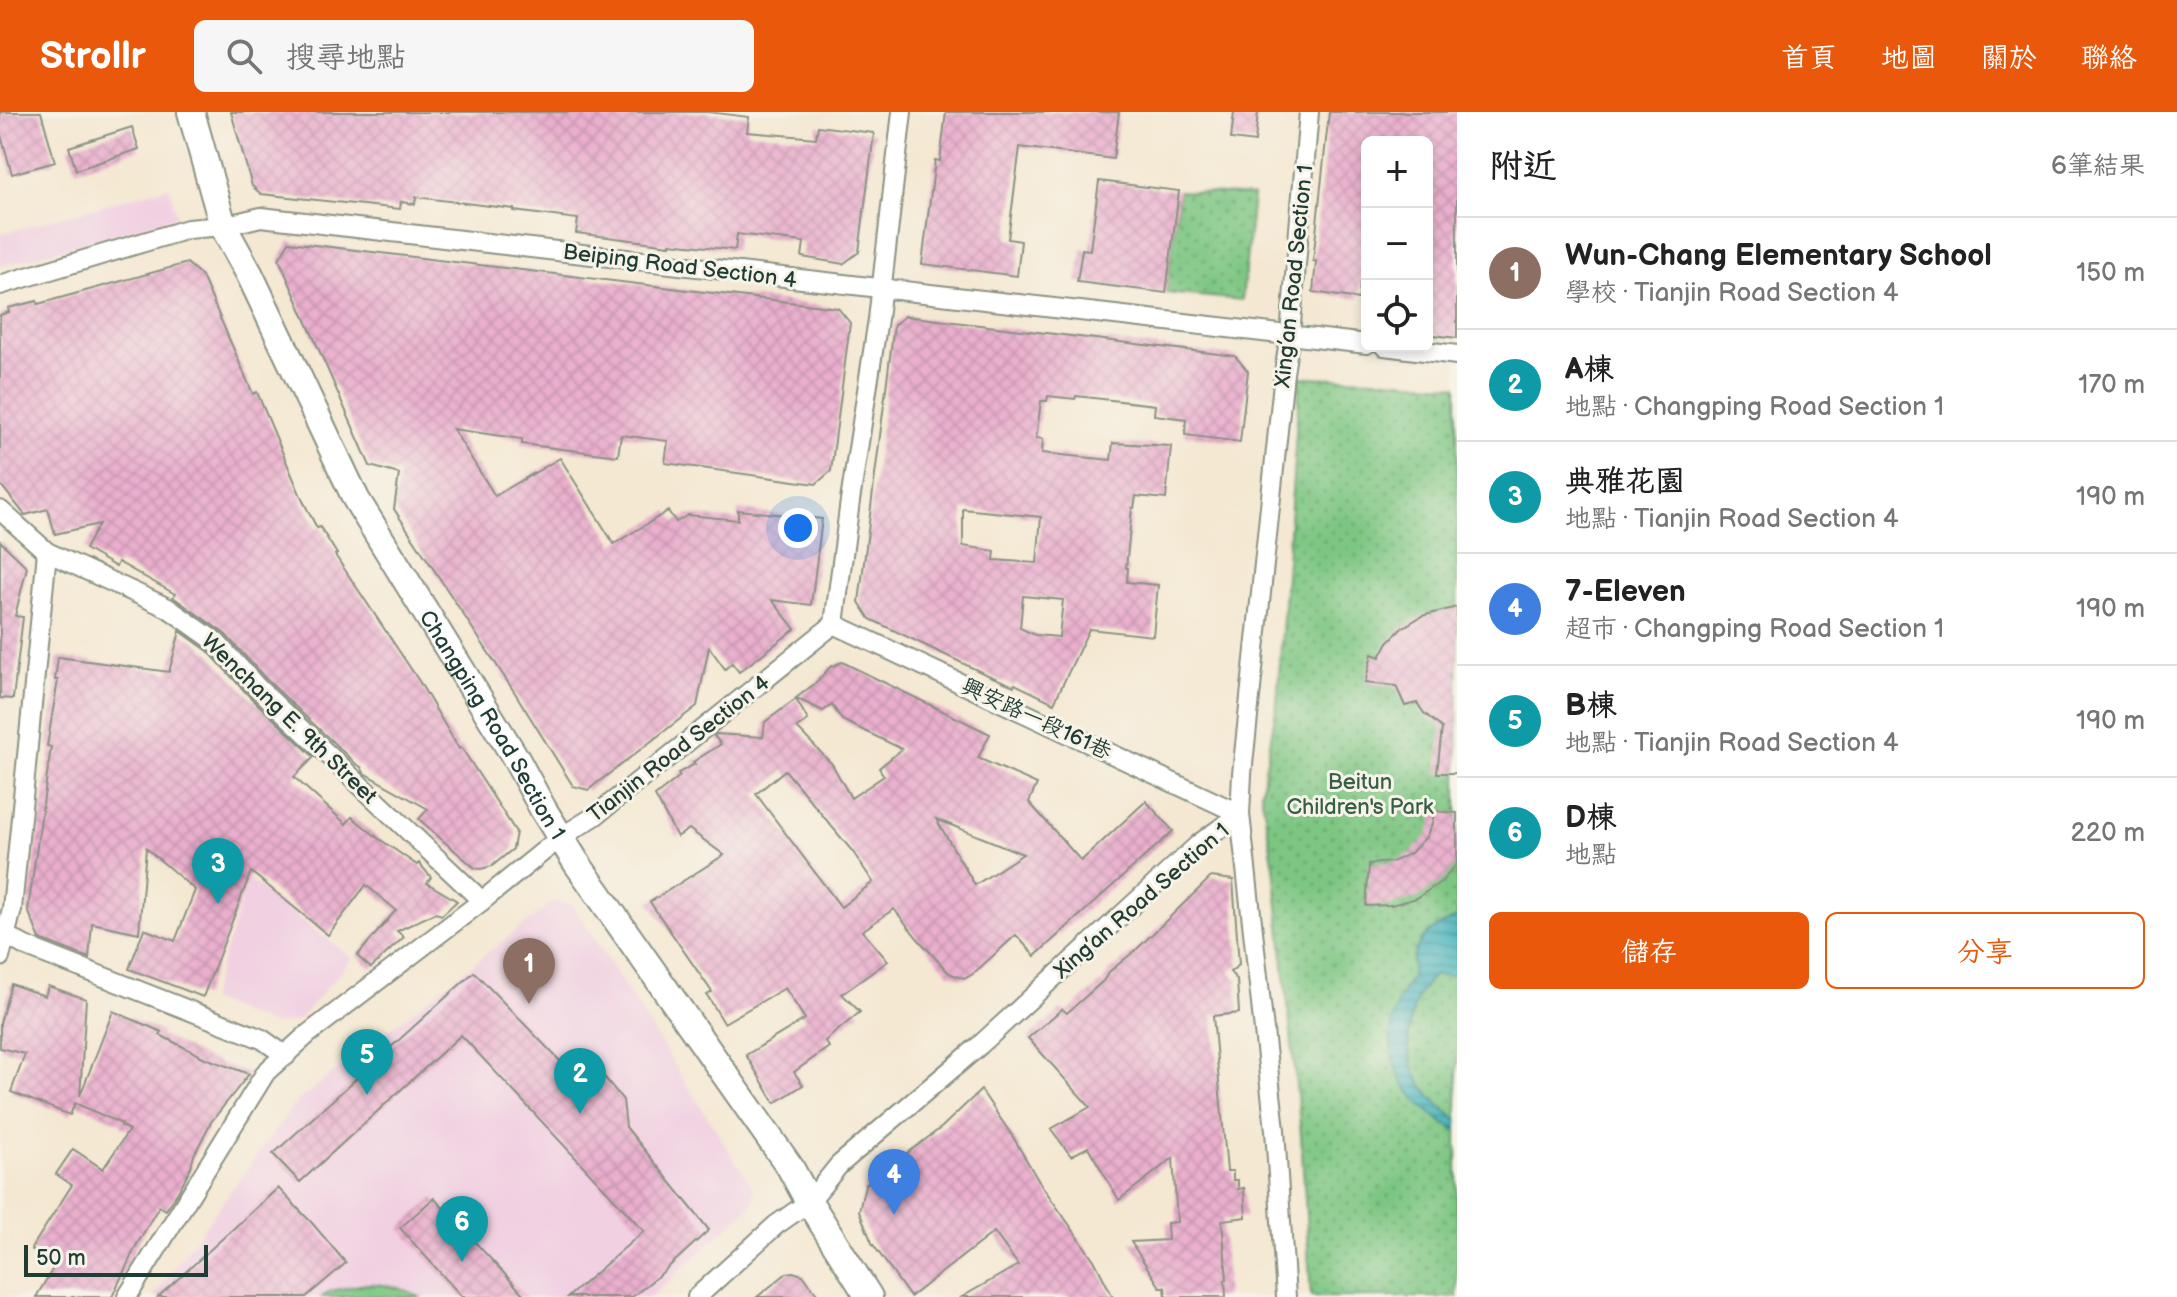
<!DOCTYPE html>
<html lang="zh-TW">
<meta charset="utf-8">
<style>
body{margin:0;font-family:"Balsamiq Sans","LXGW WenKai TC",sans-serif;background:#f6f6f6;color:#222}
.controls{position:absolute;right:24px;top:24px;display:grid;overflow:hidden;border-radius:12px;box-shadow:0 4px 12px #0003}
.controls button{width:72px;height:72px;display:grid;place-items:center;padding:0;border:0;border-bottom:2px solid #e0e0e0;background:#fff;color:#222;font:40px sans-serif}
.scale{position:absolute;left:24px;bottom:20px;width:184px;box-sizing:border-box;padding-left:8px;border:4px solid #1f3d34;border-top:0;font-size:22px;line-height:28px;white-space:nowrap;color:#1f3d34;-webkit-text-stroke:6px #f7f3e8;paint-order:stroke}
.you{position:absolute;left:798px;top:416px;width:28px;height:28px;margin:-20px;border:6px solid #fff;border-radius:50%;background:#1a73e8;box-shadow:0 0 0 12px #1a73e833}
.badge{display:grid;place-items:center;width:52px;height:52px;border-radius:50%;background:#ea580c;color:#fff;font-size:26px;font-weight:700}
.pin{position:absolute;translate:-50% -66px;filter:drop-shadow(0 2px 4px #0008)}
.pin::after{content:'';position:absolute;top:42px;width:28px;height:24px;background:inherit;clip-path:polygon(0 0,100% 0,50% 100%)}
.list{margin:0;padding:0;list-style:none}
h2{display:flex;justify-content:space-between;align-items:center;height:104px;margin:0;padding:0 32px;font-size:34px}
h2 small{font-size:26px;font-weight:400;color:#767676}
.list li{display:grid;grid-template-columns:52px 1fr auto;gap:24px;align-items:center;box-sizing:border-box;height:112px;padding:0 32px;border-top:2px solid #e0e0e0}
.list b{display:block;font-size:30px;white-space:nowrap}
.list p{margin:0;font-size:26px;white-space:nowrap;color:#767676}
.list em{font-size:26px;font-style:normal;color:#767676}
.actions{display:flex;gap:16px;padding:24px 32px}
.actions a{flex:1;padding:18px 0;border:2px solid #ea580c;border-radius:12px;text-align:center;font-size:28px;color:#ea580c}
.actions .main{background:#ea580c;color:#fff}
.icon{flex:none;width:44px;height:44px;fill:none;stroke:currentColor;stroke-width:2;stroke-linecap:round;stroke-linejoin:round}
.map{position:relative;flex:none;width:1457px;height:1185px;overflow:hidden}
header{display:flex;align-items:center;gap:48px;box-sizing:border-box;height:112px;padding:0 40px;background:#ea580c;color:#fff}
header strong{font-size:38px}
nav{display:flex;gap:44px;margin-inline-start:auto;font-size:28px}
.search{width:560px;height:72px;background:#f6f6f6;display:flex;align-items:center;gap:20px;box-sizing:border-box;padding:0 28px;border-radius:12px;color:#767676;font-size:30px}
main{display:flex}
aside{flex:1;background:#fff}
.map>svg:first-child{display:block}
.built{fill:#f1d0e2}
.park{fill:url(#park-dots);stroke:#4e825b;stroke-width:2}
.pitch{fill:#7dc682;stroke:#4e825b;stroke-width:2}
.water{fill:url(#water-rules);stroke:#317878;stroke-width:2}
.building{fill:url(#building-cross-hatch);fill-rule:evenodd}
.lines{fill:none;stroke-linecap:round;stroke-linejoin:round}
.street-casing{stroke:#8a9283;stroke-width:22}
.secondary-casing{stroke:#8a9283;stroke-width:30}
.street{stroke:#fff;stroke-width:18}
.secondary{stroke:#fff;stroke-width:26}
.labels{text-anchor:middle;stroke-width:6;stroke-linejoin:round;paint-order:stroke}
.street-label{font-size:22px;fill:#1f3d34;stroke:#f7f3e8}
.park-label{font-size:22px;fill:#365f48;stroke:#f7f3e8}
</style>
<header>
<strong>Strollr</strong>
<div class="search"><svg class="icon" aria-label="search" viewBox="0 0 24 24"><circle cx="10" cy="10" r="6"/><path d="M15 15l6 6"/></svg>搜尋地點</div>
<nav><a>首頁</a><a>地圖</a><a>關於</a><a>聯絡</a></nav>
</header>
<main>
<div class="map">
<svg width="1457" height="1185" viewBox="0 0 1457 1185">
<defs>
<pattern id="park-dots" width="8" height="8" patternUnits="userSpaceOnUse" patternTransform="scale(2)"><rect width="8" height="8" fill="#7dc682"/><path d="M2 2h.1M6 6h.1" fill="none" stroke="#66a26b" stroke-width="1.8" stroke-linecap="round"/></pattern>
<pattern id="water-rules" width="6" height="5" patternUnits="userSpaceOnUse" patternTransform="scale(2)"><rect width="6" height="5" fill="#43b2bc"/><path d="M0 2.5h6" fill="none" stroke="#37929a"/></pattern>
<pattern id="building-cross-hatch" width="8" height="8" patternUnits="userSpaceOnUse" patternTransform="scale(2)"><rect width="8" height="8" fill="#eaafcd"/><path d="M0 0l8 8M0 8l8-8" fill="none" stroke="#c897b1"/></pattern>
</defs>
<rect width="100%" height="100%" fill="#f7f3e8"/>
<filter id="ink" filterUnits="userSpaceOnUse"><feTurbulence type="fractalNoise" baseFrequency=".0125" numOctaves="2"/><feDisplacementMap in="SourceGraphic" scale="16" xChannelSelector="R" yChannelSelector="G"/><feConvolveMatrix kernelMatrix="1 2 1 2 8 2 1 2 1" color-interpolation-filters="sRGB"/></filter>
<filter id="wash" filterUnits="userSpaceOnUse"><feTurbulence type="fractalNoise" baseFrequency=".006" numOctaves="4" result="noise"/><feDisplacementMap in="SourceGraphic" scale="32" xChannelSelector="R" yChannelSelector="G"/><feGaussianBlur stdDeviation="1.8" result="paint"/><feColorMatrix in="noise" values="0 0 0 0 0 0 0 0 0 0 0 0 0 0 0 0 0 1.4 0 .05"/><feComposite in="paint" operator="in"/></filter>
<g filter="url(#wash)">
<rect width="100%" height="100%" fill="#f4e8d2"/>
<g class="built">
<polygon points="169,75 177,105 0,154 0,122"/>
<polygon points="249,768 352,846 298,909 273,913 209,888"/>
<polygon points="553,790 572,792 754,1078 752,1093 651,1185 153,1185 295,991"/>
</g>
<g class="park">
<polygon points="1179,79 1253,84 1242,188 1166,181"/>
<polygon points="1300,265 1377,267 1457,274 1457,1185 1311,1185 1301,1023 1274,755 1261,680 1277,592"/>
</g>
<path class="pitch" d="M 365,1172 C 385,1172 403,1175 420,1185 L 322,1185 L 331,1179 Z"/>
<path class="water" d="M 1457,806 L 1457,861 L 1451,864 L 1434,863 C 1407,889 1400,940 1422,973 C 1431,986 1444,998 1457,1008 L 1457,1019 C 1407,990 1377,951 1397,892 C 1400,882 1408,874 1411,864 C 1413,859 1412,852 1413,846 C 1418,824 1437,813 1457,806 Z"/>
<g id="blocks">
<g class="building">
<polygon points="0,0 41,0 55,50 12,62 0,20"/>
<polygon points="231,0 708,0 749,5 747,20 816,26 818,14 874,21 859,140 843,152 802,145 804,130 737,122 735,138 670,131 670,133 576,121 578,107 514,99 514,97 416,85 415,92 401,90 400,97 261,82 252,74"/>
<polygon points="946,0 1119,0 1113,47 1020,35 1008,127 1021,129 1017,164 922,152 935,48 940,49"/>
<polygon points="1234,0 1258,0 1255,30 1231,27"/>
<polygon points="1329,0 1457,0 1457,226 1427,222 1427,30 1367,30 1367,173 1360,172 1359,187 1313,180 1316,149 1313,149"/>
<polygon points="132,15 139,37 76,58 69,35"/>
<polygon points="1099,69 1179,79 1166,181 1077,170 1082,137 1090,138"/>
<polygon points="289,130 838,196 850,211 844,259 831,359 816,372 665,351 668,329 621,323 618,344 522,332 522,327 453,317 495,384 560,346 614,432 668,399 676,410 688,403 738,408 738,398 822,407 811,493 772,488 795,517 739,560 732,551 725,557 709,535 697,594 588,678 573,674 515,581 394,397 399,362 370,354 279,147"/>
<polygon points="187,151 202,164 253,282 257,280 302,387 317,416 320,415 337,442 335,443 419,569 459,637 461,635 516,720 513,737 492,754 481,757 475,756 440,726 419,707 428,697 364,661 361,655 356,652 267,568 225,522 173,485 175,482 118,450 116,455 85,437 99,412 55,422 48,397 25,403 0,372 0,203 9,200 8,196 37,189 38,192"/>
<path d="M 905,204 L 1235,244 L 1248,259 L 1240,330 L 1185,323 L 1186,307 L 1154,303 L 1155,293 L 1076,284 L 1075,287 L 1048,284 L 1047,289 L 1041,289 L 1036,326 L 1043,327 L 1042,341 L 1111,348 L 1113,331 L 1171,334 L 1166,387 L 1136,384 L 1134,396 L 1132,396 L 1126,456 L 1128,456 L 1127,470 L 1158,473 L 1153,524 L 1089,517 L 1054,591 L 1015,572 L 1014,574 L 983,561 L 870,507 L 859,490 L 894,213 ZM 963,397 L 1041,405 L 1037,451 L 994,448 L 995,439 L 963,434 ZM 1023,484 L 1063,488 L 1059,525 L 1035,523 L 1020,516 Z"/>
<polygon points="0,429 27,455 15,504 23,505 13,587 0,586"/>
<polygon points="1457,495 1457,661 1437,661 1442,616 1424,601 1417,591 1405,594 1396,574 1365,571 1372,542 1380,545 1388,530 1402,516 1422,504"/>
<polygon points="180,519 208,539 249,584 314,645 294,665 346,712 352,705 378,726 417,753 419,751 431,765 427,771 457,789 442,803 435,801 397,819 404,825 371,856 357,844 396,798 366,773 328,823 251,760 203,885 129,857 144,817 175,829 195,778 146,736 139,821 92,811 89,846 40,827 28,798 51,635 47,634 58,568 55,568 58,545 169,560"/>
<path d="M 842,550 L 990,622 L 978,646 L 1037,672 L 1029,690 L 1081,749 L 1146,689 L 1173,719 L 1035,844 L 1016,823 L 973,862 L 966,866 L 959,865 L 949,861 L 918,827 L 894,797 L 862,819 L 888,849 L 842,882 L 860,900 L 825,929 L 829,935 L 794,960 L 803,973 L 775,991 L 746,943 L 805,907 L 785,876 L 724,911 L 707,883 L 712,880 L 650,790 L 724,743 L 689,717 L 677,725 L 655,684 L 680,664 L 678,661 L 695,652 L 693,650 L 721,632 L 714,624 L 716,622 L 763,625 L 765,610 L 796,587 L 808,608 L 797,616 L 832,652 L 851,686 L 884,664 L 879,656 L 902,637 L 842,608 L 832,593 L 823,599 L 796,586 L 817,570 L 830,555 ZM 785,658 L 853,740 L 873,770 L 841,795 L 756,682 ZM 936,707 L 1023,742 L 975,773 Z"/>
<polygon points="1434,699 1457,701 1457,752 1442,769 1417,786 1391,793 1366,794 1369,752 1392,750 1411,741 1426,725 1432,712"/>
<polygon points="1211,765 1233,768 1239,853 1230,860 1237,868 1239,901 1213,904 1227,1059 1233,1059 1233,1068 1238,1068 1238,1077 1244,1076 1246,1105 1222,1108 1227,1168 1225,1168 1226,1185 1166,1185 1165,1175 1160,1175 1131,1130 1168,1128 1167,1111 1177,1110 1173,1046 1119,1088 1088,1035 1071,1044 1051,1017 1090,995 1028,926 1062,897 1067,901 1103,869 1109,860 1137,837"/>
<polygon points="474,860 561,950 593,951 623,988 626,1015 709,1118 663,1160 632,1185 568,1185 644,1119 461,923 300,1070 273,1042"/>
<polygon points="11,872 45,884 48,874 86,887 80,984 113,899 162,920 160,923 205,946 249,962 211,1010 194,1043 191,1055 179,1078 166,1098 159,1094 136,1134 112,1185 36,1185 55,1153 31,1137 72,1073 56,1062 73,1037 103,1057 129,1018 121,1014 122,1012 75,991 70,1003 11,980 25,942 0,936 0,911"/>
<polygon points="981,978 1013,1025 1038,1068 1094,1148 1113,1185 962,1185 1018,1153 994,1120 910,1185 872,1131 859,1099 865,1073 942,1015"/>
<polygon points="278,1076 312,1111 346,1151 306,1185 158,1185"/>
<polygon points="434,1086 526,1185 462,1185 400,1116"/>
<polygon points="793,1160 803,1163 819,1185 757,1185 787,1161"/>
</g>
</g>
</g>
<g filter="url(#ink)">
<use href="#blocks" fill-opacity="0" stroke="#8a9283" stroke-width="2"/>
<g class="lines">
<g class="street-casing">
<g id="street">
<polyline points="0,173 188,117 223,114 261,105 1367,232"/>
<polyline points="1384,234 1457,243"/>
<polyline points="0,398 47,440 168,496 216,530 258,576 482,789"/>
<polyline points="834,512 1240,702 1275,1018 1286,1185"/>
<polyline points="0,820 25,834 262,927 286,944"/>
<polyline points="0,845 12,797 47,440"/>
<polyline points="127,1185 266,960 308,922 482,789 561,725 595,704 834,512 850,389 878,207 902,0"/>
<polyline points="697,1185 776,1113 809,1090 839,1053 980,933 1200,731 1240,702 1242,662 1284,261 1290,223 1309,0"/>
</g>
</g>
<g class="secondary-casing">
<g id="secondary">
<path id="s1" d="M 191,0 L 223,114 L 250,163 L 356,387 L 515,645 L 543,697 L 576,750 L 790,1055 L 809,1090 L 869,1185"/>
</g>
</g>
<use href="#street" class="street"/>
<use href="#secondary" class="secondary"/>
</g>
</g>
<g class="labels">
<g class="street-label">
<text transform="translate(680 153) rotate(7)" y="8">Beiping Road Section 4</text>
<text transform="translate(1293 164) rotate(-84)" y="8">Xing’an Road Section 1</text>
<text transform="translate(290 606) rotate(44)" y="8">Wenchang E. 9th Street</text>
<text transform="translate(1037 606) rotate(25)" y="8">興安路一段161巷</text>
<text dy="8" stroke="none"><textPath href="#s1" startOffset="686">Changping Road Section 1</textPath></text>
<text transform="translate(678 636) rotate(-38)" y="8">Tianjin Road Section 4</text>
<text transform="translate(1141 788) rotate(-41)" y="8">Xing’an Road Section 1</text>
</g>
<g class="park-label">
<text x="1360" y="677">Beitun<tspan x="1360" dy="25">Children's Park</tspan></text>
</g>
</g>
</svg>
<div class="controls">
<button>+</button>
<button>−</button>
<button><svg class="icon" aria-label="locate" viewBox="0 0 24 24"><circle cx="12" cy="12" r="6"/><path d="M12 2v4M12 18v4M2 12h4M18 12h4"/></svg></button>
</div>
<div class="scale">50 m</div>
<div class="you"></div>
<div class="pin badge" style="left:529px;top:892px;background:#8d6e63">1</div>
<div class="pin badge" style="left:580px;top:1002px;background:#0f9aa8">2</div>
<div class="pin badge" style="left:218px;top:792px;background:#0f9aa8">3</div>
<div class="pin badge" style="left:894px;top:1103px;background:#3f7fe0">4</div>
<div class="pin badge" style="left:367px;top:983px;background:#0f9aa8">5</div>
<div class="pin badge" style="left:462px;top:1150px;background:#0f9aa8">6</div>
</div>
<aside>
<h2>附近<small>6筆結果</small></h2>
<ul class="list">
<li><span class="badge" style="background:#8d6e63">1</span><div><b>Wun-Chang Elementary School</b><p>學校 · Tianjin Road Section 4</p></div><em>150 m</em></li>
<li><span class="badge" style="background:#0f9aa8">2</span><div><b>A棟</b><p>地點 · Changping Road Section 1</p></div><em>170 m</em></li>
<li><span class="badge" style="background:#0f9aa8">3</span><div><b>典雅花園</b><p>地點 · Tianjin Road Section 4</p></div><em>190 m</em></li>
<li><span class="badge" style="background:#3f7fe0">4</span><div><b>7-Eleven</b><p>超市 · Changping Road Section 1</p></div><em>190 m</em></li>
<li><span class="badge" style="background:#0f9aa8">5</span><div><b>B棟</b><p>地點 · Tianjin Road Section 4</p></div><em>190 m</em></li>
<li><span class="badge" style="background:#0f9aa8">6</span><div><b>D棟</b><p>地點</p></div><em>220 m</em></li>
</ul>
<div class="actions"><a class="main">儲存</a><a>分享</a></div>
</aside>
</main>
